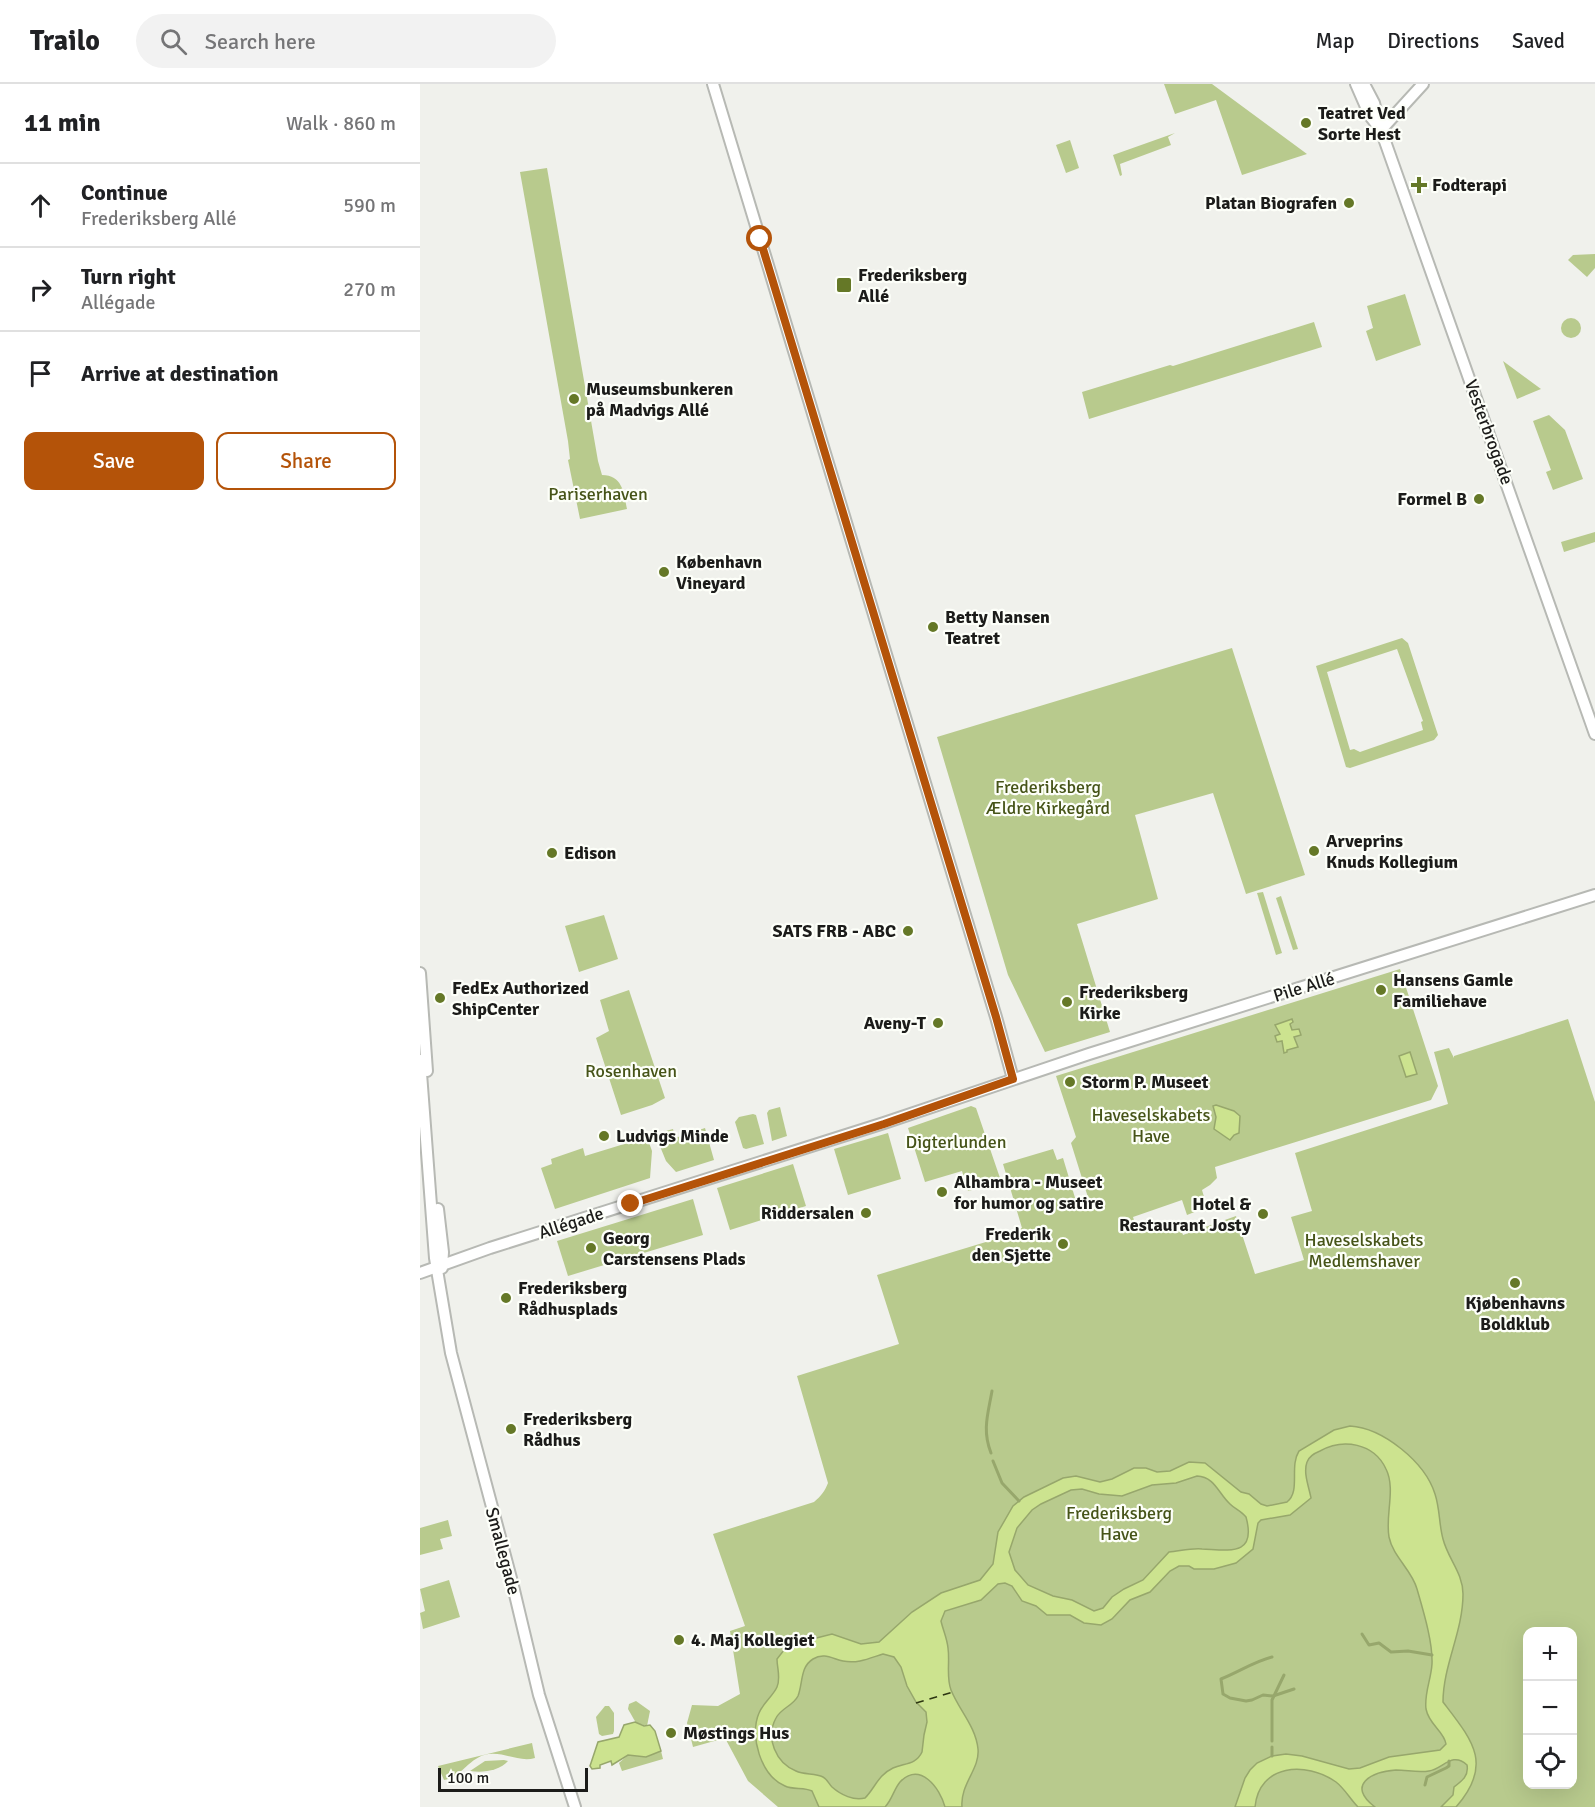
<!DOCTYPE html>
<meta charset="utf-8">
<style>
body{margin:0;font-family:Signika,sans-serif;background:#f2f2f2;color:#202124}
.controls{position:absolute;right:18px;bottom:18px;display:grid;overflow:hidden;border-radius:12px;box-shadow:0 6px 24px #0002}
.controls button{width:54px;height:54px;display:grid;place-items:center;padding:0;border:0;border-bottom:2px solid #e0e0e0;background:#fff;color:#202124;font:30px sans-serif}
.scale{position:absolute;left:18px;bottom:15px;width:150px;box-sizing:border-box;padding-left:6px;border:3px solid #1c1c1a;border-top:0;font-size:16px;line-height:21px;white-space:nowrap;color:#1c1c1a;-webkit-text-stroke:4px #fdfff9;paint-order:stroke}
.stop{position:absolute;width:18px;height:18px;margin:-14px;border:4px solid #b45309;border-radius:50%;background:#fff}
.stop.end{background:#b45309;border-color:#fff;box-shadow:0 2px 6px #0008}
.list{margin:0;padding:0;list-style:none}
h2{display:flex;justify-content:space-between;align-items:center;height:78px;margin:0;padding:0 24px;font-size:26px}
h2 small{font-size:20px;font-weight:400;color:#757577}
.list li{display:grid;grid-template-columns:39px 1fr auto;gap:18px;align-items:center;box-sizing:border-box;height:84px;padding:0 24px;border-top:2px solid #e0e0e0}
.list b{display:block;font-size:22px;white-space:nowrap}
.list p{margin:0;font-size:20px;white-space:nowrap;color:#757577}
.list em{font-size:20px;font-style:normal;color:#757577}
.actions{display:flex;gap:12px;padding:18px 24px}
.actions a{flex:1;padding:14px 0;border:2px solid #b45309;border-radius:12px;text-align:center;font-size:21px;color:#b45309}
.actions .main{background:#b45309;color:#fff}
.icon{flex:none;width:33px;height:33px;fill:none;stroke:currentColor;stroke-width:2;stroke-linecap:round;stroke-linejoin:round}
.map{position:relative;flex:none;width:1175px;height:1723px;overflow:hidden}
header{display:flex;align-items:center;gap:36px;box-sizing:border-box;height:84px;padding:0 30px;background:#fff;border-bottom:2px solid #e0e0e0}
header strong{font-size:28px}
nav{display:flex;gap:33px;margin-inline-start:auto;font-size:21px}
.search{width:420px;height:54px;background:#f2f2f2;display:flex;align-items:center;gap:15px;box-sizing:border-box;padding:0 21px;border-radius:33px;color:#757577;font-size:22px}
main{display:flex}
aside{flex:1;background:#fff}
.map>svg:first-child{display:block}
.green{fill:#b8ca8d;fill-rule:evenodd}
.water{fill:#cce38f;stroke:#97a76c;stroke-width:1.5;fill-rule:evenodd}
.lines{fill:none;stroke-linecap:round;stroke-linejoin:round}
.stream{stroke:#97a76c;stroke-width:3}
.ferry{stroke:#2d3612;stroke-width:1.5;stroke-dasharray:8 6;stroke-linecap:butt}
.secondary-casing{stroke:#b7b9b4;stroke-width:14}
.secondary{stroke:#fff;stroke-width:10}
.route{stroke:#b45309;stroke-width:8}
.poi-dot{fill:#657827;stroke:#fdfff9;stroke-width:2}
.labels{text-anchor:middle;stroke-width:4.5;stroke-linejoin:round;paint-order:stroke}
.poi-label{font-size:18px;font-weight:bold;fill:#1c1c1a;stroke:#fdfff9;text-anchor:start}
.street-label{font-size:18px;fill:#1c1c1a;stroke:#fdfff9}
.park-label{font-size:18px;fill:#465418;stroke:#fdfff9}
</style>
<header>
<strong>Trailo</strong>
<div class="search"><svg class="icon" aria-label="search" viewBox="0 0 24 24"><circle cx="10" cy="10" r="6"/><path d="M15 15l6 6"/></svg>Search here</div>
<nav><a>Map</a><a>Directions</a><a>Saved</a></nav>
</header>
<main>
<aside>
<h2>11 min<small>Walk · 860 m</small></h2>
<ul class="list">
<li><svg class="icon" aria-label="ahead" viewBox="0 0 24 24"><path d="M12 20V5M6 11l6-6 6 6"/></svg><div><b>Continue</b><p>Frederiksberg Allé</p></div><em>590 m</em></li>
<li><svg class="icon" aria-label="right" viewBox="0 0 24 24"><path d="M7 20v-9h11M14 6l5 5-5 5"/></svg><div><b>Turn right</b><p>Allégade</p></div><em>270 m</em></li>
<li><svg class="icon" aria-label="arrive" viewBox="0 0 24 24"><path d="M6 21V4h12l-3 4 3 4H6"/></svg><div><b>Arrive at destination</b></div></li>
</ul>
<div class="actions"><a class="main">Save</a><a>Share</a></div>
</aside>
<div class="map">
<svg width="1175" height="1723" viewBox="0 0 1175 1723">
<rect width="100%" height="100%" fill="#f0f1ec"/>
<g class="green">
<polygon points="744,0 792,0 887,70 822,91 796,16 755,30"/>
<polygon points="755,49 748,53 751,61 700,80 702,91 700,92 693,71"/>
<polygon points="650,56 659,84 646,89 636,61"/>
<path d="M 127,84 L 178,377 L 182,391 C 202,391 204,408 207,425 L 160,435 L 148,376 L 150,375 L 148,357 L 100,88 Z"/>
<polygon points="1175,170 1175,184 1167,193 1148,176 1153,171"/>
<polygon points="985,210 1001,261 956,277 946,247 953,244 947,222"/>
<circle cx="1151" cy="244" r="10"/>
<polygon points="894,238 902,263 669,335 662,308 750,281 753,282"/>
<polygon points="1083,277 1121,305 1097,315"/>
<polygon points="1129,331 1145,346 1163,395 1133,406 1126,388 1131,386 1113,337"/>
<polygon points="1175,448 1175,458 1144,468 1141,458"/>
<path d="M 982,554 L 988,559 L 1018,651 L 1014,656 L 930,684 L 926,683 L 896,582 ZM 977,565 L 1003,637 L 1001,638 L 1003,646 L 940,668 L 934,665 L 930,666 L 907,588 Z"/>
<polygon points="812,564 885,791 826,810 793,709 715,731 738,815 657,840 690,948 625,968 588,891 517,653"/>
<polygon points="843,808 862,869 856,871 837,809"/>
<polygon points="861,812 878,865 873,866 856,814"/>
<polygon points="184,831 198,875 159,888 145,842"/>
<path d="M 980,885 L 1018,1002 L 1011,1016 L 795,1083 L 797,1094 L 790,1101 L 782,1106 L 787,1123 L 767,1131 L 762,1116 L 713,1133 L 718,1149 L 747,1139 L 749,1146 L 760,1142 L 763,1151 L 816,1132 L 835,1190 L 884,1176 L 871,1133 L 892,1127 L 875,1069 L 1028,1020 L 1014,968 L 1029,964 L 1034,974 L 1034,972 L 1148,935 L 1175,1018 L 1175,1723 L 358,1723 L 328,1697 L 305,1654 L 273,1663 L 267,1639 L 272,1621 L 298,1622 L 320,1610 L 310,1547 L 325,1542 L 293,1450 L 394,1418 C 401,1412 405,1407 408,1399 L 377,1292 L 479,1260 L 457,1191 L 589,1151 L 589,1148 L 602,1144 L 583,1080 L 633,1065 L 637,1076 L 643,1074 L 659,1127 L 671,1123 L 651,1059 L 656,1053 L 636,992 ZM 1108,1548 L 1152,1548 L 1152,1700 L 1108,1700 Z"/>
<polygon points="209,906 245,1014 232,1021 201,1031 176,954 189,947 180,916"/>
<polygon points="551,1022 556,1024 580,1094 578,1099 548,1107 542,1087 505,1098 488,1044"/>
<polygon points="360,1023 367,1052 352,1057 347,1029 349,1026"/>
<polygon points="333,1030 336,1031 344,1060 326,1065 323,1064 315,1038 319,1033"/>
<polygon points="285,1044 294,1076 256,1088 246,1077 235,1050 253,1045 255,1054"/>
<polygon points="468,1049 481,1095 428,1111 414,1065"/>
<polygon points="227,1053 232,1067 230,1094 135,1125 121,1084 132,1080 131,1075 163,1064 165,1072"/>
<polygon points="373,1080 386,1122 310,1146 297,1104"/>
<polygon points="273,1115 283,1151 148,1192 137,1157"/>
<polygon points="28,1436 32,1452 20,1455 23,1465 0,1471 0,1444"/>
<polygon points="29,1496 40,1533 3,1545 0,1529 5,1527 0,1505"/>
<polygon points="216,1617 230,1627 227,1642 216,1639 208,1625 209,1620"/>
<polygon points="185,1622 189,1622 194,1629 194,1647 193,1650 182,1652 179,1650 176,1633"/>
<path d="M 112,1659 L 115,1674 C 98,1679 82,1666 64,1671 C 48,1676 41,1693 24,1696 L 18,1682 Z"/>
<polygon points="241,1667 243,1675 202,1687 199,1679 208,1671 226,1673"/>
<path d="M 84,1676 L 88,1677 C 79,1687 63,1689 50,1687 L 65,1677 Z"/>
</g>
<g class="water">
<polygon points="872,935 873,938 870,940 872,946 879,945 881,951 874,953 878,963 867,966 867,968 864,969 862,957 857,958 855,952 860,950 855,941"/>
<polygon points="990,968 997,990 986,993 979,972"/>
<polygon points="796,1021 814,1027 820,1032 819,1049 814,1051 810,1056 794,1045 796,1033 793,1022"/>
<path d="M 930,1342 C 963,1344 1005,1378 1015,1410 C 1020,1425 1019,1441 1023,1455 C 1028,1475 1043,1489 1043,1510 C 1043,1548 1023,1581 1023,1618 C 1052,1656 1074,1680 1036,1723 L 1021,1723 L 1033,1711 L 1034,1703 C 1042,1697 1049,1692 1047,1681 C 1032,1667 1023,1685 1009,1687 C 998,1689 987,1686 976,1686 C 951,1688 926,1701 955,1723 L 938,1723 C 930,1715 925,1705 916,1698 C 886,1677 839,1680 835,1723 L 815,1723 L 825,1694 L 830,1686 L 837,1679 L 852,1672 L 866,1670 L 882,1672 L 929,1685 L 940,1684 L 969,1673 L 1020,1666 L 1026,1660 C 1024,1647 1009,1641 1006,1625 C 1004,1610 1011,1596 1012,1580 C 1013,1558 1003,1526 997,1505 C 992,1486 973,1473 969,1453 C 965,1431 976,1405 966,1385 C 954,1359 923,1354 900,1367 C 895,1369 889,1372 887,1378 C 883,1389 889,1403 891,1414 L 870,1431 L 841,1436 L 838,1439 L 833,1465 L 816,1479 L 794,1485 L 774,1485 L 769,1482 L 759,1482 L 750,1487 L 730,1508 L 710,1516 L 692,1535 L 681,1541 L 664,1539 L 650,1531 L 627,1531 L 616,1522 L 602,1517 L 592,1502 L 585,1499 L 578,1500 L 561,1516 L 525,1527 L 521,1537 C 523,1546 527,1554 528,1564 C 530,1578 526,1593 531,1606 C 539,1626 556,1643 558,1665 C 560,1685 540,1700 542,1723 L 525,1723 C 520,1704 500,1677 480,1698 C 474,1705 472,1716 465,1723 L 399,1723 L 392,1707 C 384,1703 373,1706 365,1702 C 341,1692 329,1652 339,1629 C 343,1619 353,1612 357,1603 C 361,1594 357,1584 357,1575 L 364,1566 L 373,1560 L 412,1550 L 441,1560 L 459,1558 L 492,1528 L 521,1509 L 560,1496 L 573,1480 L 578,1448 L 593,1422 L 604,1413 L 643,1394 L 656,1392 L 680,1398 L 692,1395 L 714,1384 L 726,1384 L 737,1388 L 750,1387 L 769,1378 L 785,1379 L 821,1408 L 829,1410 L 841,1420 L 847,1422 L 867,1418 C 881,1407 869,1383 879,1367 L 914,1346 ZM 777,1392 C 795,1393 798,1409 810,1420 C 815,1425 821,1427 826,1433 C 837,1473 808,1466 782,1465 C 771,1464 760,1467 749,1468 L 723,1496 L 704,1505 L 692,1513 L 683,1524 L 674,1527 L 652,1516 L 633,1512 L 608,1501 L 595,1486 L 589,1468 L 597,1444 L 612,1426 L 621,1420 L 651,1406 L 662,1405 L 679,1410 L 702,1412 L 732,1401 L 756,1399 ZM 463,1570 L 474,1573 L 481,1583 L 487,1602 L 496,1618 L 506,1628 L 507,1638 L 504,1651 L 502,1668 C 496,1681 484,1679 473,1684 C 458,1691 455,1704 445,1714 C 434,1717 421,1711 412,1703 C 409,1700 407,1695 403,1693 C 395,1689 384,1691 376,1687 C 356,1679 345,1654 356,1634 C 361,1624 373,1622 378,1612 C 383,1599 380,1583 393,1575 C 404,1568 413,1575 423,1577 C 438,1580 450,1574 463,1570 Z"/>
<polygon points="215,1638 224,1642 230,1641 235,1647 241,1667 226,1673 208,1671 192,1681 191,1677 180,1681 180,1684 172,1685 170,1682 178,1658 199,1653 204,1641"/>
</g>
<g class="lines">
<g class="stream">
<path d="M 571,1369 C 562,1346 568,1330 572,1307"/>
<polyline points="573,1377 582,1399 599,1417"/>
<polyline points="942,1550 949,1561 959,1559 971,1568 988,1567 1012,1571"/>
<path d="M 852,1573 C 833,1578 819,1588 801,1595 L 803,1610 L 810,1614 L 826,1617 L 832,1616 L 843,1611 L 853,1612 L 874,1605"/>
<polyline points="852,1657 852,1616 864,1591"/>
<polyline points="852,1663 852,1672"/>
<polyline points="1005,1701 1007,1693 1026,1684 1029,1682 1029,1677"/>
</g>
<polyline class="ferry" points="496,1619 533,1608"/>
<g class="secondary-casing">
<g id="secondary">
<polyline points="293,0 576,933 593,995"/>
<polyline points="936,0 950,32 957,41"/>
<polyline points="944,0 954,19 961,46 1175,650"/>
<polyline points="961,46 1003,0"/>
<polyline points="0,889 7,987"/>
<polyline points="0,976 15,1174 31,1269 92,1498 119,1611 155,1723"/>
<polyline points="18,1125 23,1168 22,1184"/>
<polyline points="0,1189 70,1164 464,1039 669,970 1175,811"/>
</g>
</g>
<use href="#secondary" class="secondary"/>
</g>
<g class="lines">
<polyline class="route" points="211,1120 464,1040 593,995 576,933 340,155"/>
</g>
<g class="poi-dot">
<circle cx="886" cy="39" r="6"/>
<path d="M996 92h6v6h6v6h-6v6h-6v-6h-6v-6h6z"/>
<circle cx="929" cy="119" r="6"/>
<rect x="416" y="193" width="16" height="16" rx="3"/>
<circle cx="154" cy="315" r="6"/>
<circle cx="1059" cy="415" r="6"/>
<circle cx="244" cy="488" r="6"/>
<circle cx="513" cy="543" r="6"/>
<circle cx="894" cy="767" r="6"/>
<circle cx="132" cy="769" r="6"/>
<circle cx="488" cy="847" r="6"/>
<circle cx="961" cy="906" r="6"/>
<circle cx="20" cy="914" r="6"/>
<circle cx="647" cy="918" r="6"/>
<circle cx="518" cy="939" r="6"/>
<circle cx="650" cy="998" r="6"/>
<circle cx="184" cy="1052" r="6"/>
<circle cx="522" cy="1108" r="6"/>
<circle cx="446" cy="1129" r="6"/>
<circle cx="843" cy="1130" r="6"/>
<circle cx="643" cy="1160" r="6"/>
<circle cx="171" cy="1164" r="6"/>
<circle cx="1095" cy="1199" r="6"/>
<circle cx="86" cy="1214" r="6"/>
<circle cx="91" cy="1345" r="6"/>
<circle cx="259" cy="1556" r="6"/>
<circle cx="251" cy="1649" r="6"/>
</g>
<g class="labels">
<g class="poi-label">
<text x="898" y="35">Teatret Ved<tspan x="898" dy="21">Sorte Hest</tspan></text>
<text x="1012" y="107">Fodterapi</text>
<text x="917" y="125" text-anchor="end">Platan Biografen</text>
<text x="438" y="197">Frederiksberg<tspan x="438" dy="21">Allé</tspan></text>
<text x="166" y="311">Museumsbunkeren<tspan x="166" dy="21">på Madvigs Allé</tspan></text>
<text x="1047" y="421" text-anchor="end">Formel B</text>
<text x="256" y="484">København<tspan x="256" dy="21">Vineyard</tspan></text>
<text x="525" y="539">Betty Nansen<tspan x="525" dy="21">Teatret</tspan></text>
<text x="906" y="763">Arveprins<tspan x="906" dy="21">Knuds Kollegium</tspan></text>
<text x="144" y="775">Edison</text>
<text x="476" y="853" text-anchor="end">SATS FRB - ABC</text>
<text x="973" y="902">Hansens Gamle<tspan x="973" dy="21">Familiehave</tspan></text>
<text x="32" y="910">FedEx Authorized<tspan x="32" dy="21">ShipCenter</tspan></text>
<text x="659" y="914">Frederiksberg<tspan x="659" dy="21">Kirke</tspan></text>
<text x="506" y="945" text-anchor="end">Aveny-T</text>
<text x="662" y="1004">Storm P. Museet</text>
<text x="196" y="1058">Ludvigs Minde</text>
<text x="534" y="1104">Alhambra - Museet<tspan x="534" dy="21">for humor og satire</tspan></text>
<text x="831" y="1126" text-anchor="end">Hotel &amp;<tspan x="831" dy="21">Restaurant Josty</tspan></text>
<text x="434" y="1135" text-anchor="end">Riddersalen</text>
<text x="631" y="1156" text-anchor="end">Frederik<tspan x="631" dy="21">den Sjette</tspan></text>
<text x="183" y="1160">Georg<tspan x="183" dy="21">Carstensens Plads</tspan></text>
<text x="98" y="1210">Frederiksberg<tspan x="98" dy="21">Rådhusplads</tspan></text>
<text x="1095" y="1225" text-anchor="middle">Kjøbenhavns<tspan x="1095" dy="21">Boldklub</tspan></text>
<text x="103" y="1341">Frederiksberg<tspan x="103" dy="21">Rådhus</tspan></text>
<text x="271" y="1562">4. Maj Kollegiet</text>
<text x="263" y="1655">Møstings Hus</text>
</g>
<g class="street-label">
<text transform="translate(1069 348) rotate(70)" y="6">Vesterbrogade</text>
<text transform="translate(884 903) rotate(-17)" y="6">Pile Allé</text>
<text transform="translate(151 1139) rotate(-18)" y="6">Allégade</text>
<text transform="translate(83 1467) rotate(75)" y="6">Smallegade</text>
</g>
<g class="park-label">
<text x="178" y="416">Pariserhaven</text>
<text x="628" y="709">Frederiksberg<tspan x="628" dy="21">Ældre Kirkegård</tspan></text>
<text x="211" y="993">Rosenhaven</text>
<text x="731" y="1037">Haveselskabets<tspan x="731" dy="21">Have</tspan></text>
<text x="536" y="1064">Digterlunden</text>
<text x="944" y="1162">Haveselskabets<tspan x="944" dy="21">Medlemshaver</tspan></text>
<text x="699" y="1435">Frederiksberg<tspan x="699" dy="21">Have</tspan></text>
</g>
</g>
</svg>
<div class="controls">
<button>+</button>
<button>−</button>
<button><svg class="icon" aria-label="locate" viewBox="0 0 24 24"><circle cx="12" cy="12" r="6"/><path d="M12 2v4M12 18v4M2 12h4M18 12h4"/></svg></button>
</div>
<div class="scale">100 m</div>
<div class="stop" style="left:340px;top:155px"></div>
<div class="stop end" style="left:211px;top:1120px"></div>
</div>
</main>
